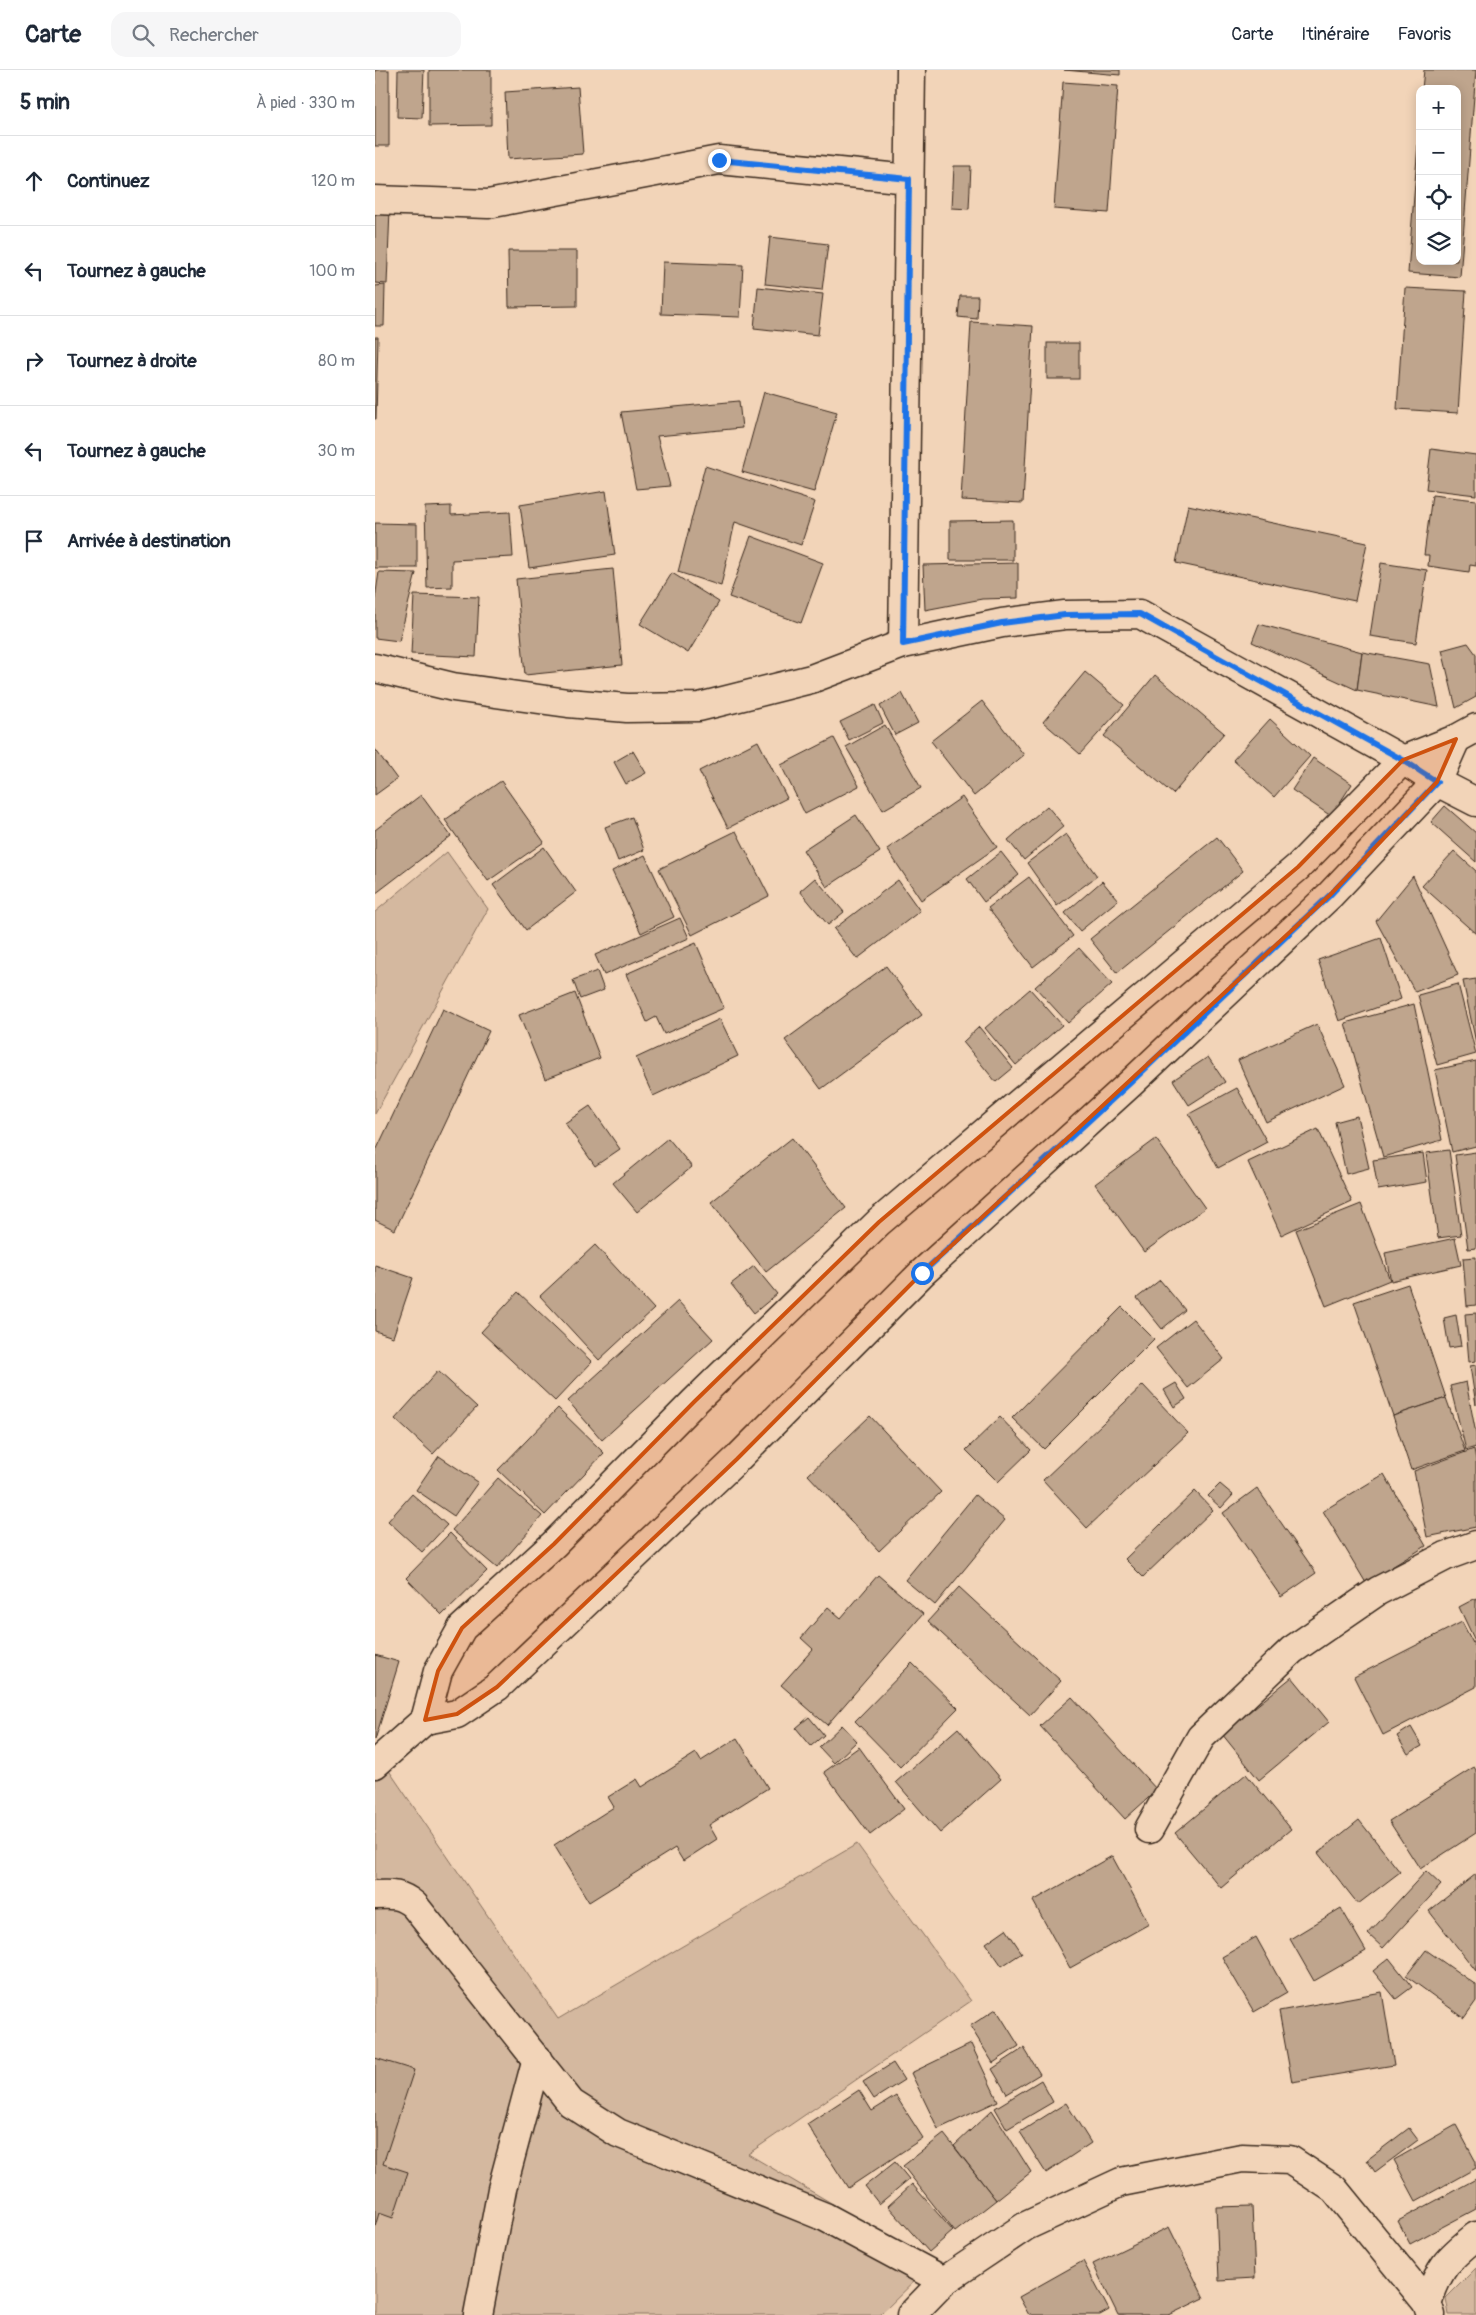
<!DOCTYPE html>
<html lang="fr">
<meta charset="utf-8">
<style>
body{margin:0;font-family:Pangolin,sans-serif;background:#f6f6f7;color:#1f2937}
.controls{position:absolute;right:15px;top:15px;display:grid;overflow:hidden;border-radius:10px;box-shadow:0 2px 12px #0003}
.controls button{width:45px;height:45px;display:grid;place-items:center;padding:0;border:0;border-bottom:1px solid #e0e1e3;background:#fff;color:#1f2937;font:25px sans-serif}
.stop{position:absolute;width:15px;height:15px;margin:-11px;border:4px solid #1a73e8;border-radius:50%;background:#fff}
.stop.end{background:#1a73e8;border-color:#fff;box-shadow:0 1px 5px #0008}
.list{margin:0;padding:0;list-style:none}
h2{display:flex;justify-content:space-between;align-items:center;height:65px;margin:0;padding:0 20px;font-size:21px}
h2 small{font-size:16px;font-weight:400;color:#747a83}
.list li{display:grid;grid-template-columns:32px 1fr auto;gap:15px;align-items:center;box-sizing:border-box;height:90px;padding:0 20px;border-top:1px solid #e0e1e3}
.list b{display:block;font-size:19px;white-space:nowrap}
.list em{font-size:16px;font-style:normal;color:#747a83}
.icon{flex:none;width:28px;height:28px;fill:none;stroke:currentColor;stroke-width:2;stroke-linecap:round;stroke-linejoin:round}
.map{position:relative;flex:none;width:1101px;height:2245px;overflow:hidden}
header{display:flex;align-items:center;gap:30px;box-sizing:border-box;height:70px;padding:0 25px;background:#fff;border-bottom:1px solid #e0e1e3}
header strong{font-size:24px}
nav{display:flex;gap:28px;margin-inline-start:auto;font-size:18px}
.search{width:350px;height:45px;background:#f6f6f7;display:flex;align-items:center;gap:12px;box-sizing:border-box;padding:0 18px;border-radius:15px;color:#747a83;font-size:19px}
main{display:flex}
aside{flex:1;background:#fff}
.map>svg:first-child{display:block}
.green{fill:#d4b89f;stroke:#88715e}
.building{fill:#bfa58d;stroke:#3b2a1e}
.lines{fill:none;stroke-linecap:round;stroke-linejoin:round}
.minor-casing{stroke:#3b2a1e;stroke-width:31}
.tertiary-casing{stroke:#3b2a1e;stroke-width:31}
.minor{stroke:#f2d4b8;stroke-width:28}
.tertiary{stroke:#f2d4b8;stroke-width:28}
.route{stroke:#1a73e8;stroke-width:6}
.marked{fill:#ce520f;fill-opacity:0.2;stroke:#ce520f;stroke-width:4;stroke-linejoin:round}
</style>
<header>
<strong>Carte</strong>
<div class="search"><svg class="icon" aria-label="search" viewBox="0 0 24 24"><circle cx="10" cy="10" r="6"/><path d="M15 15l6 6"/></svg>Rechercher</div>
<nav><a>Carte</a><a>Itinéraire</a><a>Favoris</a></nav>
</header>
<main>
<aside>
<h2>5 min<small>À pied · 330 m</small></h2>
<ul class="list">
<li><svg class="icon" aria-label="ahead" viewBox="0 0 24 24"><path d="M12 20V5M6 11l6-6 6 6"/></svg><div><b>Continuez</b></div><em>120 m</em></li>
<li><svg class="icon" aria-label="left" viewBox="0 0 24 24"><path d="M17 20v-9H6M10 6l-5 5 5 5"/></svg><div><b>Tournez à gauche</b></div><em>100 m</em></li>
<li><svg class="icon" aria-label="right" viewBox="0 0 24 24"><path d="M7 20v-9h11M14 6l5 5-5 5"/></svg><div><b>Tournez à droite</b></div><em>80 m</em></li>
<li><svg class="icon" aria-label="left" viewBox="0 0 24 24"><path d="M17 20v-9H6M10 6l-5 5 5 5"/></svg><div><b>Tournez à gauche</b></div><em>30 m</em></li>
<li><svg class="icon" aria-label="arrive" viewBox="0 0 24 24"><path d="M6 21V4h12l-3 4 3 4H6"/></svg><div><b>Arrivée à destination</b></div></li>
</ul>
</aside>
<div class="map">
<svg width="1101" height="2245" viewBox="0 0 1101 2245">
<rect width="100%" height="100%" fill="#f2d4b8"/>
<filter id="ink" filterUnits="userSpaceOnUse"><feTurbulence type="fractalNoise" baseFrequency=".02" numOctaves="2"/><feDisplacementMap in="SourceGraphic" scale="10" xChannelSelector="R" yChannelSelector="G"/><feConvolveMatrix kernelMatrix="1 2 1 2 8 2 1 2 1" color-interpolation-filters="sRGB"/></filter>
<g filter="url(#ink)">
<g class="green">
<polygon points="72,782 113,839 0,1044 0,842"/>
<polygon points="0,1680 183,1949 482,1774 596,1931 373,2084 558,2193 505,2245 0,2245"/>
<polygon points="1101,2198 1101,2245 1074,2245 1071,2228"/>
</g>
<g class="building">
<rect x="0" y="0" width="14" height="76"/>
<polygon points="23,0 49,0 47,48 22,47"/>
<polygon points="54,0 116,0 116,55 54,56"/>
<polygon points="689,0 745,0 745,5"/>
<polygon points="1049,0 1101,0 1085,207 1033,203 1045,48 1045,191 1082,191 1082,19 1047,19"/>
<polygon points="688,12 743,16 734,143 679,139"/>
<polygon points="203,17 208,84 133,89 130,22"/>
<polygon points="579,96 596,96 594,139 577,138"/>
<polygon points="0,140 15,140 12,214 0,213"/>
<polygon points="395,167 453,174 447,220 390,214"/>
<polygon points="133,181 202,181 202,236 134,237"/>
<polygon points="288,192 368,195 365,247 286,244"/>
<polygon points="10,215 9,256 0,256 0,216"/>
<polygon points="383,217 448,224 443,265 379,258"/>
<polygon points="1030,218 1091,221 1083,343 1022,339"/>
<polygon points="585,226 603,226 602,249 583,247"/>
<polygon points="596,252 658,256 648,433 586,430"/>
<polygon points="0,267 3,267 1,349 0,349"/>
<rect x="672" y="273" width="32" height="36"/>
<polygon points="389,322 462,342 439,422 367,402"/>
<polygon points="364,331 367,358 282,366 295,416 261,419 246,342"/>
<polygon points="1056,379 1101,385 1101,425 1051,419"/>
<polygon points="330,396 440,432 426,475 360,452 346,516 303,502"/>
<polygon points="231,421 240,485 154,498 145,435"/>
<polygon points="1057,425 1101,430 1101,496 1095,495 1094,502 1053,496 1054,485 1049,485"/>
<polygon points="813,435 992,473 980,531 801,493"/>
<polygon points="76,436 76,445 135,442 138,487 77,490 77,517 52,518 50,437"/>
<polygon points="638,450 638,490 575,490 575,451"/>
<polygon points="0,453 42,454 42,498 0,498"/>
<polygon points="376,466 448,493 426,553 354,527"/>
<polygon points="643,493 643,528 607,529 550,540 548,495"/>
<polygon points="1006,493 1052,500 1041,573 995,566"/>
<polygon points="238,499 247,595 150,605 141,509"/>
<polygon points="4,502 41,503 24,571 0,568 0,529"/>
<polygon points="297,503 344,532 313,583 265,554"/>
<polygon points="39,525 104,527 101,587 36,584"/>
<polygon points="884,554 987,582 982,620 877,572"/>
<polygon points="1093,573 1101,584 1101,627 1081,638 1067,580"/>
<polygon points="987,582 1055,594 1064,637 982,620"/>
<polygon points="710,602 749,635 705,684 668,652"/>
<polygon points="780,605 849,663 798,724 729,666"/>
<polygon points="527,623 543,653 520,665 505,636"/>
<polygon points="607,631 649,685 599,726 556,671"/>
<polygon points="500,635 508,653 474,670 465,652"/>
<polygon points="895,649 935,686 899,727 858,690"/>
<polygon points="510,655 546,718 508,740 471,677"/>
<polygon points="459,668 484,716 430,744 406,695"/>
<polygon points="383,671 412,728 353,758 324,701"/>
<polygon points="0,679 22,709 0,725"/>
<polygon points="258,681 271,703 251,714 239,692"/>
<polygon points="938,688 977,714 956,746 917,720"/>
<polygon points="126,711 169,772 113,811 70,750"/>
<polygon points="46,725 76,766 0,824 0,760"/>
<polygon points="587,727 622,777 546,830 512,779"/>
<polygon points="672,736 689,756 649,790 633,770"/>
<polygon points="1070,736 1101,763 1101,792 1056,752"/>
<polygon points="481,745 505,782 452,817 428,780"/>
<polygon points="257,747 269,780 243,791 230,757"/>
<polygon points="361,761 394,826 317,865 284,799"/>
<polygon points="691,764 722,806 682,836 652,793"/>
<polygon points="842,767 868,801 742,903 715,869"/>
<polygon points="169,777 201,822 151,860 118,815"/>
<polygon points="1079,781 1101,801 1101,864 1047,816"/>
<polygon points="626,782 644,805 609,832 592,809"/>
<polygon points="270,785 299,847 266,863 237,801"/>
<polygon points="1038,806 1083,905 1040,922 1001,851"/>
<polygon points="654,807 698,866 658,897 613,838"/>
<polygon points="440,808 469,842 453,855 425,821"/>
<polygon points="523,810 545,841 482,889 459,859"/>
<polygon points="727,811 743,830 705,861 690,843"/>
<polygon points="305,848 314,868 229,905 220,885"/>
<polygon points="1006,868 1026,929 964,951 943,890"/>
<polygon points="321,873 349,938 289,964 281,947 272,952 251,904"/>
<polygon points="704,878 737,914 693,953 660,917"/>
<polygon points="511,896 547,945 446,1019 410,970"/>
<polygon points="222,901 229,920 205,929 198,910"/>
<polygon points="1101,909 1101,973 1088,911"/>
<polygon points="1083,914 1101,984 1062,995 1043,925"/>
<polygon points="655,919 687,955 641,995 610,958"/>
<polygon points="200,923 225,988 170,1009 144,945"/>
<polygon points="1039,934 1067,1070 1008,1087 970,953"/>
<polygon points="68,939 114,961 20,1160 0,1150 0,1083"/>
<polygon points="345,949 363,986 278,1026 261,988"/>
<polygon points="942,954 970,1015 891,1052 863,990"/>
<polygon points="604,957 638,998 621,1012 588,972"/>
<polygon points="833,987 850,1012 814,1035 798,1010"/>
<polygon points="1101,991 1101,1076 1077,1082 1060,1000"/>
<polygon points="862,1018 892,1072 843,1098 814,1044"/>
<polygon points="215,1036 245,1079 220,1096 190,1053"/>
<polygon points="982,1046 994,1098 971,1104 960,1052"/>
<polygon points="943,1059 977,1132 906,1165 873,1092"/>
<polygon points="293,1068 317,1097 262,1142 238,1113"/>
<polygon points="417,1068 471,1138 391,1202 336,1132"/>
<polygon points="781,1069 830,1138 769,1182 720,1114"/>
<polygon points="1074,1080 1086,1165 1063,1168 1051,1083"/>
<polygon points="1101,1082 1101,1178 1093,1179 1080,1085"/>
<polygon points="1048,1083 1052,1112 1003,1120 998,1090"/>
<polygon points="986,1134 1015,1210 951,1236 921,1160"/>
<polygon points="1080,1168 1086,1195 1016,1211 1010,1183"/>
<polygon points="220,1175 279,1239 224,1290 165,1226"/>
<polygon points="1101,1187 1101,1235 1092,1236 1088,1188"/>
<polygon points="0,1195 38,1208 18,1267 0,1261"/>
<polygon points="379,1196 402,1224 379,1243 356,1214"/>
<polygon points="785,1210 810,1240 787,1259 762,1228"/>
<polygon points="1033,1214 1071,1328 1018,1346 979,1232"/>
<polygon points="143,1222 217,1292 180,1331 106,1262"/>
<polygon points="303,1231 338,1269 227,1370 193,1331"/>
<polygon points="747,1237 779,1269 669,1379 637,1348"/>
<polygon points="1101,1243 1101,1291 1094,1292 1090,1244"/>
<polygon points="1081,1245 1086,1276 1074,1278 1069,1248"/>
<polygon points="818,1249 849,1289 813,1318 781,1278"/>
<polygon points="1101,1295 1101,1335 1095,1296"/>
<polygon points="63,1301 102,1337 58,1384 20,1349"/>
<polygon points="1091,1312 1101,1364 1101,1377 1091,1380 1075,1316"/>
<polygon points="801,1313 811,1329 799,1337 789,1320"/>
<polygon points="768,1315 813,1363 712,1458 668,1410"/>
<polygon points="1071,1328 1090,1381 1036,1400 1018,1346"/>
<polygon points="183,1338 229,1383 170,1445 123,1400"/>
<polygon points="495,1346 566,1422 504,1481 433,1405"/>
<polygon points="625,1347 656,1380 623,1412 591,1380"/>
<polygon points="1099,1379 1101,1390 1101,1457 1052,1467 1039,1401"/>
<polygon points="64,1386 103,1412 79,1446 41,1420"/>
<polygon points="1009,1404 1051,1476 991,1513 948,1441"/>
<polygon points="123,1408 167,1446 122,1498 77,1460"/>
<polygon points="845,1414 858,1425 846,1438 833,1426"/>
<polygon points="882,1418 941,1503 906,1527 848,1443"/>
<polygon points="820,1421 838,1440 768,1507 750,1489"/>
<polygon points="37,1424 72,1455 47,1482 13,1451"/>
<polygon points="600,1425 630,1450 560,1535 530,1510"/>
<polygon points="75,1463 112,1501 67,1545 31,1508"/>
<polygon points="503,1505 548,1544 452,1655 406,1615 438,1579 426,1568 453,1537 466,1548"/>
<polygon points="584,1517 686,1611 655,1645 553,1551"/>
<polygon points="1101,1528 1101,1573 1084,1537"/>
<polygon points="1087,1552 1101,1579 1101,1617 1008,1665 979,1607"/>
<polygon points="0,1585 24,1592 0,1670"/>
<polygon points="537,1593 583,1638 525,1697 480,1651"/>
<polygon points="917,1607 954,1652 884,1710 847,1664"/>
<polygon points="697,1627 782,1720 750,1749 665,1656"/>
<polygon points="434,1647 449,1665 436,1676 421,1658"/>
<polygon points="467,1655 482,1671 459,1693 444,1677"/>
<polygon points="1036,1657 1047,1676 1033,1684 1022,1666"/>
<polygon points="583,1658 626,1709 565,1763 521,1712"/>
<polygon points="362,1668 393,1718 334,1755 342,1769 308,1791 300,1778 214,1832 179,1775 239,1737 233,1727 262,1709 267,1717 321,1683 326,1691"/>
<polygon points="484,1677 529,1739 495,1765 449,1702"/>
<polygon points="1099,1697 1101,1700 1101,1763 1045,1799 1014,1751"/>
<polygon points="871,1704 916,1759 846,1818 800,1763"/>
<polygon points="984,1750 1025,1802 983,1834 943,1783"/>
<polygon points="737,1786 774,1854 695,1898 658,1831"/>
<polygon points="1051,1801 1066,1815 1008,1878 993,1864"/>
<polygon points="1101,1804 1101,1901 1054,1841"/>
<polygon points="966,1838 991,1881 939,1911 915,1869"/>
<polygon points="631,1859 647,1883 627,1896 611,1873"/>
<polygon points="881,1867 912,1923 879,1942 847,1887"/>
<polygon points="1051,1880 1101,1915 1101,1931 1089,1948 1031,1906"/>
<polygon points="1014,1888 1037,1917 1021,1929 998,1901"/>
<polygon points="1007,1922 1019,1995 917,2012 904,1941"/>
<polygon points="621,1939 644,1976 618,1993 595,1956"/>
<polygon points="596,1974 623,2031 563,2059 536,2003"/>
<polygon points="649,1978 665,2004 632,2024 617,1999"/>
<polygon points="0,1988 39,2000 8,2094 33,2102 18,2148 4,2143 0,2157"/>
<polygon points="518,1993 529,2010 499,2029 488,2012"/>
<polygon points="666,2010 678,2032 632,2059 620,2038"/>
<polygon points="484,2020 497,2041 521,2026 548,2068 473,2118 432,2054"/>
<polygon points="691,2033 716,2073 671,2103 645,2062"/>
<polygon points="617,2040 656,2102 621,2130 579,2076"/>
<polygon points="1081,2055 1101,2092 1101,2098 1041,2131 1019,2090"/>
<polygon points="1034,2058 1043,2070 1000,2102 992,2090"/>
<polygon points="569,2064 621,2130 580,2162 528,2096"/>
<polygon points="520,2092 534,2109 504,2134 490,2116"/>
<polygon points="1101,2109 1101,2139 1035,2174 1023,2151"/>
<polygon points="537,2114 578,2161 554,2182 513,2136"/>
<polygon points="877,2136 880,2208 844,2210 841,2137"/>
<polygon points="794,2157 829,2228 794,2245 743,2245 718,2194"/>
<polygon points="708,2191 734,2240 725,2245 654,2245 644,2227"/>
</g>
<g class="lines">
<g class="minor-casing">
<g id="minor">
<polyline points="0,130 113,134 344,90 534,109"/>
<polyline points="528,574 536,0"/>
<polyline points="50,1650 63,1601 87,1558 179,1474 319,1332 504,1152 923,797 1028,690"/>
<polyline points="0,1694 50,1650 82,1644 122,1617 362,1389 547,1203 756,1013 955,825 1062,712 1101,732"/>
<polyline points="774,1759 826,1667 917,1580 1003,1521 1071,1486 1101,1475"/>
<path d="M 0,1825 C 17,1824 26,1824 39,1835 L 196,2033 L 243,2063 L 450,2147 L 569,2211"/>
<path d="M 1052,2233 C 1065,2197 1071,2190 1101,2166"/>
<polyline points="103,2245 127,2119 162,1988"/>
<polyline points="536,2245 569,2211 651,2156 746,2112 867,2088 915,2090 959,2119 1052,2233 1056,2245"/>
</g>
</g>
<g class="tertiary-casing">
<g id="tertiary">
<polyline points="0,598 78,617 193,633 252,638 324,637 436,609 528,574 627,553 690,545 765,544 1028,690 1062,712 1081,669"/>
<polyline points="1028,690 1081,669 1101,658"/>
</g>
</g>
<use href="#minor" class="minor"/>
<use href="#tertiary" class="tertiary"/>
</g>
</g>
<g class="lines" filter="url(#ink)">
<polyline class="route" points="344,90 534,109 528,574 627,553 690,545 765,544 1028,690 1062,712 955,825 756,1012 547,1203"/>
</g>
<path class="marked" d="M 1081,669 L 1062,712 L 955,825 L 547,1203 L 362,1389 L 122,1617 L 82,1644 L 50,1650 L 63,1601 L 87,1558 L 179,1474 L 319,1332 L 504,1152 L 923,797 L 1028,690 Z"/>
</svg>
<div class="controls">
<button>+</button>
<button>−</button>
<button><svg class="icon" aria-label="locate" viewBox="0 0 24 24"><circle cx="12" cy="12" r="6"/><path d="M12 2v4M12 18v4M2 12h4M18 12h4"/></svg></button>
<button><svg class="icon" aria-label="layers" viewBox="0 0 24 24"><path d="M12 4l9 5-9 5-9-5zM3 14l9 5 9-5"/></svg></button>
</div>
<div class="stop" style="left:547px;top:1203px"></div>
<div class="stop end" style="left:344px;top:90px"></div>
</div>
</main>
